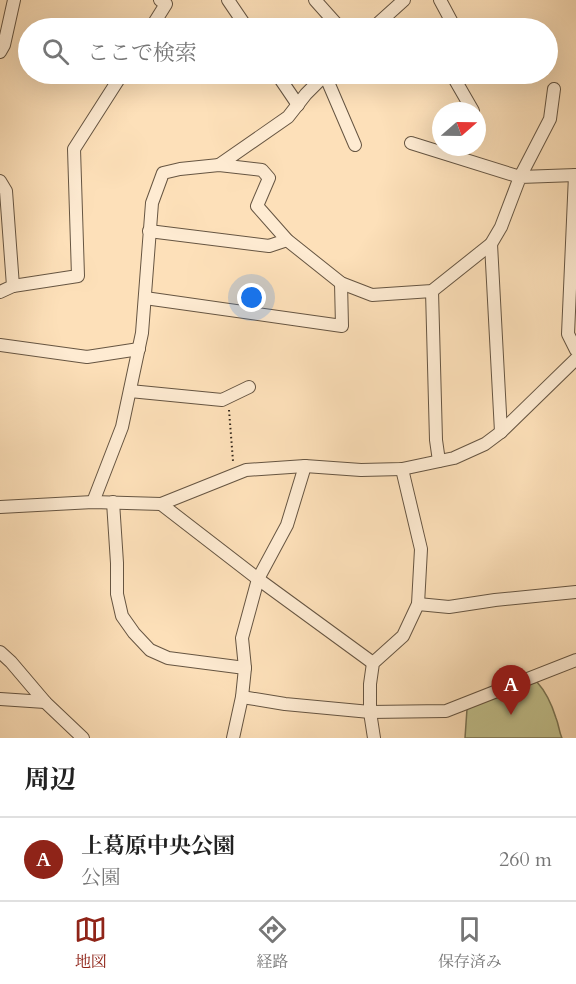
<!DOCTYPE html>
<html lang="ja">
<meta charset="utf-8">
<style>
body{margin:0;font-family:Cardo,"Noto Serif JP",serif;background:#f2f2f2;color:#222}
.compass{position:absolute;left:432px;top:102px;width:54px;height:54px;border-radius:50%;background:#fff;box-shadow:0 6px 24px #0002;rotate:70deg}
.you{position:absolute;left:252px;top:298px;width:21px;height:21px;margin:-15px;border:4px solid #fff;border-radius:50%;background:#1a73e8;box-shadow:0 0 0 9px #1a73e833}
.badge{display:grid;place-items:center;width:39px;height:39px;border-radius:50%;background:#8f2418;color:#fff;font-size:20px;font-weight:700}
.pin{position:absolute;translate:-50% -50px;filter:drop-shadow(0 2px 3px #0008)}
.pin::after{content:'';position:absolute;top:32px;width:21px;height:18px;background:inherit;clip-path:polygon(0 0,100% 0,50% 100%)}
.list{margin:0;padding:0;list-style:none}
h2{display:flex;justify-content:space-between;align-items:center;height:78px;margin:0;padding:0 24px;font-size:26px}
h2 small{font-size:20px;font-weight:400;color:#767676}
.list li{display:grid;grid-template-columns:39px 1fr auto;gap:18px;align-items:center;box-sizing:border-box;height:84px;padding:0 24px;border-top:2px solid #e0e0e0}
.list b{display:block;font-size:22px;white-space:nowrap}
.list p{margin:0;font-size:20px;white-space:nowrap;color:#767676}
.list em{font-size:20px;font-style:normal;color:#767676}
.icon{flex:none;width:33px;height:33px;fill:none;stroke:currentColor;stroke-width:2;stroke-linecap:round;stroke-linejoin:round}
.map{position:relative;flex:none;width:576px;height:738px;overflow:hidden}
.search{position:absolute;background:#fff;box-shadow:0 6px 24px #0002;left:18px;right:18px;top:18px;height:66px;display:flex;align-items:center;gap:15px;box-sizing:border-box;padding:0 21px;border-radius:33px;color:#767676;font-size:22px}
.sheet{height:162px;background:#fff}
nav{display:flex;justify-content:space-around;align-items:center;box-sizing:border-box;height:84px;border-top:2px solid #e0e0e0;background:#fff;font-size:16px;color:#767676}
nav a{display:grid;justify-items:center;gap:3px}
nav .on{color:#8f2418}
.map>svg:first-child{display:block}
.green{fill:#c2c28e;stroke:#7a7454;stroke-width:1.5}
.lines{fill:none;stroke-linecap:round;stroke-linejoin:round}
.street-casing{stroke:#665542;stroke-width:14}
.path{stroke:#33271b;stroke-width:2;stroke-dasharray:1.5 3;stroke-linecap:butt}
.street{stroke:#feebd2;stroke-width:12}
</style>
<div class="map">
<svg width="576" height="738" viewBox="0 0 576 738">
<rect width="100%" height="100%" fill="#fde0b9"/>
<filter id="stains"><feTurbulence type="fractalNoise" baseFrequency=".00333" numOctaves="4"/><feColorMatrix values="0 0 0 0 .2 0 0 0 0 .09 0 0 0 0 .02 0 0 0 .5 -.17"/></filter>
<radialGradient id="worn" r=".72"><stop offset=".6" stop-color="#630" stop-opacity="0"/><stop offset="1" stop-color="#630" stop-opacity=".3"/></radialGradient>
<path class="green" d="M 537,682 C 547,693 552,705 556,718 C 559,725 559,732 562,738 L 465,738 L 467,709 L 515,688 Z"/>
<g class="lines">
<g class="street-casing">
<g id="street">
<polyline points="228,0 247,28"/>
<polyline points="315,0 340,28"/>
<polyline points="440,0 455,28"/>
<polyline points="151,28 166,4 160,0"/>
<polyline points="373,28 404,0"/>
<polyline points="0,52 4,45 14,0"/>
<polyline points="277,74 298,105"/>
<polyline points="325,75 355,145"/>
<polyline points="454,78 473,111"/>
<polyline points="411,143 520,177 550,119 554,89"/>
<polyline points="219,165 288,117 306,94 326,74"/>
<polyline points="575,175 568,334 576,350"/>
<polyline points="0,181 6,191 13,286 0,292"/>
<polyline points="149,231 269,246 287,240"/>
<polyline points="491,244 501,432"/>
<polyline points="13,286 78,276 74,149 122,74"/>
<polyline points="432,291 436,440 439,461"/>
<polyline points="145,298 342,326 341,283"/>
<polyline points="0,345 87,357 139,349"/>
<polyline points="130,391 222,400 249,387"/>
<polyline points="93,502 122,427 142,333 152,203 163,173 180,169 219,165 262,170 269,178 257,206 287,240 341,283 372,295 432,291 491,244 501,227 520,177 576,175"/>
<polyline points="113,502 117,563 117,594 122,616 134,633 150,650 168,658 245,668"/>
<polyline points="161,504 258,579 373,663"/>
<polyline points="0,507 93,502 161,504 246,470 305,466 361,470 402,469 454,458 485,444 501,432 576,359"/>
<polyline points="418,604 449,607 495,600 576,592"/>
<polyline points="0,652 11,662 45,702 83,738"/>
<polyline points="242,697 285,704 370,712 446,711 576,660"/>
<polyline points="0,699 45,702"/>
<polyline points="233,738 242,697 245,668 242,638 258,579 287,525 305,466"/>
<polyline points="374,738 370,712 370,684 373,663 403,636 418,604 421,549 402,469"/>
</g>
</g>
<polyline class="path" points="229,410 233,461"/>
<use href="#street" class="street"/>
</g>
<rect width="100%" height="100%" filter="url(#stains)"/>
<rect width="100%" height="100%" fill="url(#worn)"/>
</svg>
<svg class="compass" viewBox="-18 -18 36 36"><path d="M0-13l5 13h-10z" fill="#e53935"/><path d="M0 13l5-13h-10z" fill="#767676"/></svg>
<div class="you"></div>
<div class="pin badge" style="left:511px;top:715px">A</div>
<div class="search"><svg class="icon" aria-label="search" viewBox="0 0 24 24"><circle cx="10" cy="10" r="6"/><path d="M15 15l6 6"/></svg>ここで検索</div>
</div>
<section class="sheet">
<h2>周辺<small></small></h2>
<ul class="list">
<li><span class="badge">A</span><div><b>上葛原中央公園</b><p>公園</p></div><em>260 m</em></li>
</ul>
</section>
<nav>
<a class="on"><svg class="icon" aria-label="map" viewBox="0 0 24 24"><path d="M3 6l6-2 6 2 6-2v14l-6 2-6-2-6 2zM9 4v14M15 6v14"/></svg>地図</a>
<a><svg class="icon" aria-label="directions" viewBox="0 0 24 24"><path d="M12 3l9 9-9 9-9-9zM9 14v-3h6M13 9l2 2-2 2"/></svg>経路</a>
<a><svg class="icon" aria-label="saved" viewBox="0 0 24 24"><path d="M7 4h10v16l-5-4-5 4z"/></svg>保存済み</a>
</nav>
